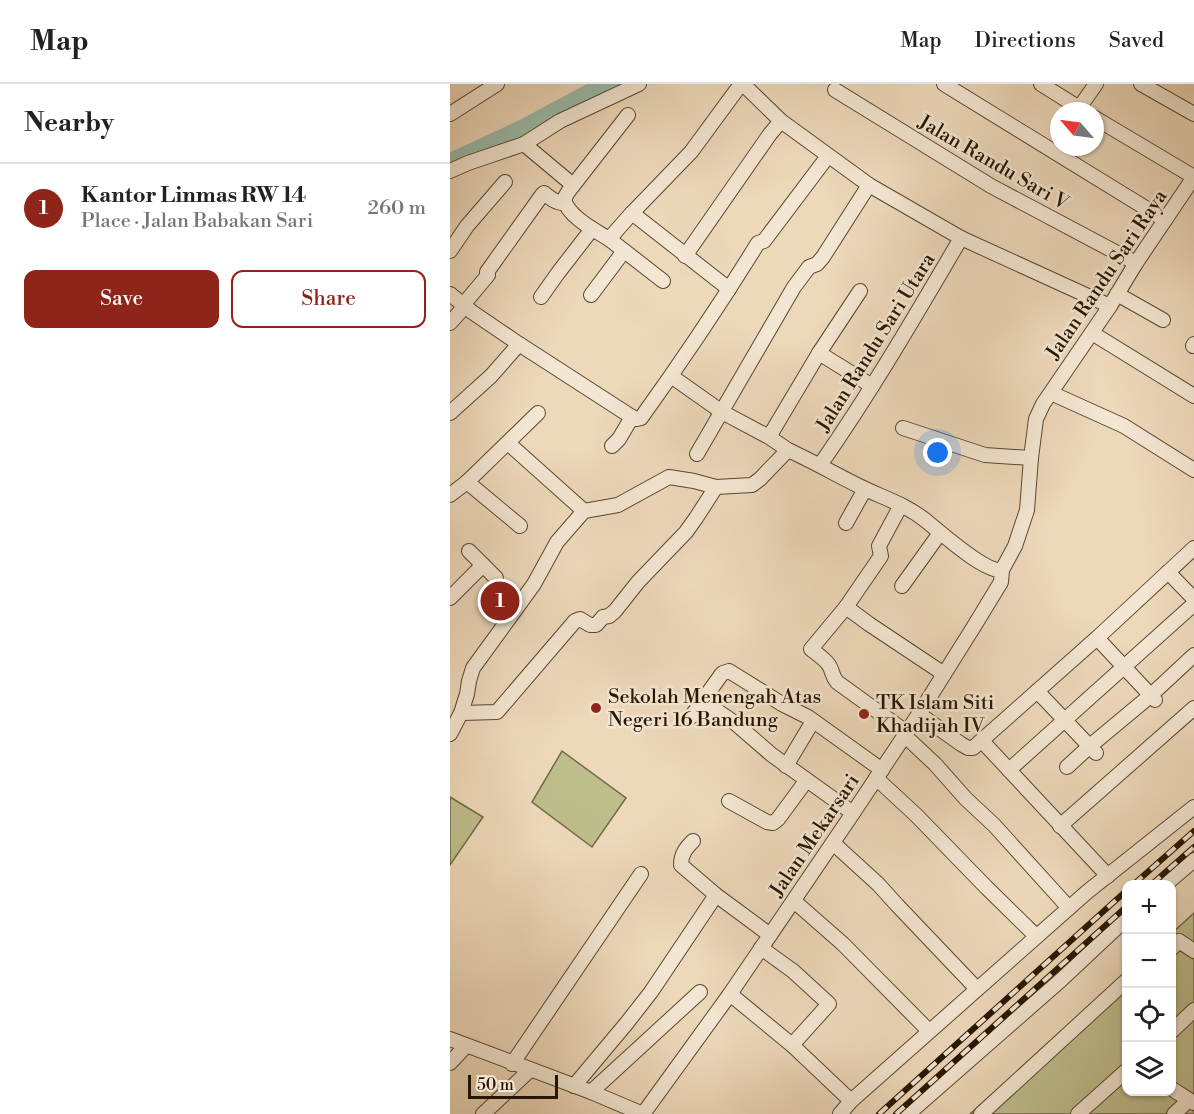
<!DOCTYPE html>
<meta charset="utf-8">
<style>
body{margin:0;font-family:"Libre Bodoni",serif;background:#f2f2f2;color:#222}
.controls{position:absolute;right:18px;bottom:18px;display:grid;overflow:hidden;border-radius:12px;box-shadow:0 2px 4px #0004}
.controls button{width:54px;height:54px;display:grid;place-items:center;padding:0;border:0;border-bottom:2px solid #e0e0e0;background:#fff;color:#222;font:30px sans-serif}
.compass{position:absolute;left:600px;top:18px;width:54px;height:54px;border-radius:50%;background:#fff;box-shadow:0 2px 4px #0004;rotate:298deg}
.scale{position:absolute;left:18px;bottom:15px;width:90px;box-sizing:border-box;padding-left:6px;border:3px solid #271601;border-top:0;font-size:16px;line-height:21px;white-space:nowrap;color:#271601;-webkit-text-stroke:4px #f3e6d2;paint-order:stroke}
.you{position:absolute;left:488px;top:369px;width:21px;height:21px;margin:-15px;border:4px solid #fff;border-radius:50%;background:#1a73e8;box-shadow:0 0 0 9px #1a73e833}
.badge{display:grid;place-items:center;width:39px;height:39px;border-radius:50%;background:#8f2418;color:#fff;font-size:20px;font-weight:700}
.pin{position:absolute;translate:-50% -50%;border:3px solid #fff;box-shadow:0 2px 6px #0006}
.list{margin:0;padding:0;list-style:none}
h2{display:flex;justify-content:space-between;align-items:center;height:78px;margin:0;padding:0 24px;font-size:26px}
h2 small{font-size:20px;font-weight:400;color:#767676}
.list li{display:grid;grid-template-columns:39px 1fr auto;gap:18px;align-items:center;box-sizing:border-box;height:90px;padding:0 24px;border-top:2px solid #e0e0e0}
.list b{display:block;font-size:22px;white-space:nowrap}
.list p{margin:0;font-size:20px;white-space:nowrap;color:#767676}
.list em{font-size:20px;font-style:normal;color:#767676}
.actions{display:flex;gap:12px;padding:18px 24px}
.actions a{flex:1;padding:14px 0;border:2px solid #8f2418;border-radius:12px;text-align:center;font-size:21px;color:#8f2418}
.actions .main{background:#8f2418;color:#fff}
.icon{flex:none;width:33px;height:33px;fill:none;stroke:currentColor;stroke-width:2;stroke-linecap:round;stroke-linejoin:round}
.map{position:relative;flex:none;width:744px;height:1030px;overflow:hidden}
header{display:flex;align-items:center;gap:36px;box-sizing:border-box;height:84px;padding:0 30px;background:#fff;border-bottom:2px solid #e0e0e0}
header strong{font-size:28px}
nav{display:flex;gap:33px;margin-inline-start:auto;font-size:21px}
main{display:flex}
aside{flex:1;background:#fff}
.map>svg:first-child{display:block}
.green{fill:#bebd8c;stroke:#726a46;stroke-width:1.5}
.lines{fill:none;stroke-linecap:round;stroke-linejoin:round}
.river{stroke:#9abbaa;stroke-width:21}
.minor-casing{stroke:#58462f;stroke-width:16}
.minor{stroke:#f3e6d2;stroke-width:14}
.rail-casing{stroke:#271601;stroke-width:6}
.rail{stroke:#f3e6d2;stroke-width:4;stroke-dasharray:11;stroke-linecap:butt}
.poi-dot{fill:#8f2418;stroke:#f3e6d2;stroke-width:2}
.labels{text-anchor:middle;stroke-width:5;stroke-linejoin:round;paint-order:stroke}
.street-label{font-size:20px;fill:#271601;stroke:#f3e6d2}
.poi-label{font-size:20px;fill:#271601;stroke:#f3e6d2;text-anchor:start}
</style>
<header>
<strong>Map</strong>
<nav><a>Map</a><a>Directions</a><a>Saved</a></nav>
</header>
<main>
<aside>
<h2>Nearby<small></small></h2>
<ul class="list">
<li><span class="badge">1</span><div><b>Kantor Linmas RW 14</b><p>Place · Jalan Babakan Sari</p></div><em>260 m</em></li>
</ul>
<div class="actions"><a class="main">Save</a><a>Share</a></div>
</aside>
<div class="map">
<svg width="744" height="1030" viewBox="0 0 744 1030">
<rect width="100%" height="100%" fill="#edd8ba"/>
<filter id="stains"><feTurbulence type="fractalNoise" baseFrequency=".00333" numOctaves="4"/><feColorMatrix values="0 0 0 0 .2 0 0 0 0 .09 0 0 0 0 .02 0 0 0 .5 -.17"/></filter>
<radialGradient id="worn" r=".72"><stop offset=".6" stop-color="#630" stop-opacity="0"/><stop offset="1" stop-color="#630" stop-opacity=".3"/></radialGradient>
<g class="green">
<polygon points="112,667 176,714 142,763 82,718"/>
<polygon points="0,713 33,733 0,781"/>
<polygon points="744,829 744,1030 520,1030 676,890 676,1008 722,1008 722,849"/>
</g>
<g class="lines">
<polyline class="river" points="0,80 75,45 159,0"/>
<g class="minor-casing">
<g id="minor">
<polyline points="293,0 331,37 419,101 511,154 660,222"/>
<polyline points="494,0 715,136"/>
<polyline points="591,0 634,27"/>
<polyline points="691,0 744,30"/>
<polyline points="385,6 541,102 686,179"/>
<polyline points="629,24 646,0"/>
<polyline points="0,30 47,0"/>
<path d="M 178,31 L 118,108 L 114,115 C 117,132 146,147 159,155 L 182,129 L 241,68 L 291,0"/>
<polyline points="645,34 744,93"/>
<polyline points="74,60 123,101"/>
<polyline points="0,87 18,79 74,60 110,37 189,0"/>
<polyline points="182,129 279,205"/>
<polyline points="159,155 213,197"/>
<polyline points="0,167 17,142 55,98"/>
<polyline points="235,172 320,50 331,37"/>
<path d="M 0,210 L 22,228 L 69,260 L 182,333 L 187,335 L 191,334 C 232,277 271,219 308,159 L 314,157 L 378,72"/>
<polyline points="667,210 713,236"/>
<polyline points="141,211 174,167"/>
<polyline points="91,213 108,189 142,145"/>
<path d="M 13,221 L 38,191 L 37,188 L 92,111 L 94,109 C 100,114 107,120 115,119"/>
<polyline points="0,239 15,222"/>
<polyline points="642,249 744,312"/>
<polyline points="743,262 744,260"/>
<polyline points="369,269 422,302"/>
<polyline points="221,292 272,328 319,353 338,366"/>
<polyline points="601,309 674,342 744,386"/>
<polyline points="0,329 41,292 69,260"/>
<polyline points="453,344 535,371 581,374"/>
<polyline points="319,353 369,269 410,207"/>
<polyline points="58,359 134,427"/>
<polyline points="162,362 169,355 182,333"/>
<polyline points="247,370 344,203 359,183 367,180 373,173 419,101"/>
<path d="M 370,381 C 421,308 466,231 511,154"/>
<polyline points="17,398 70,442"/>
<polyline points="0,411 17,398 88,329"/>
<path d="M 451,421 L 429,462 L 431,472 L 396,523 L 361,565 C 367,570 377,576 380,583 C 383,589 382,592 387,598 L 456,648"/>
<polyline points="396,439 415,405"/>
<polyline points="19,467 46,494"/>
<polyline points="718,488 744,515"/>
<polyline points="452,502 490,449"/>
<polyline points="0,514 33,481"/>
<polyline points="396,523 419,540 494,590"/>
<polyline points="647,554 705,616"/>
<polyline points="587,607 646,669"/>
<polyline points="253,617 285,639 322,671 403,729"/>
<polyline points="11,629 47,628 125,537 130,535 140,541 146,541 153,533 159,532 165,527 188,498 236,448 246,434 266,403"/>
<polyline points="469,630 511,660 518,664 523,664 647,554 744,464"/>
<polyline points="241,633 271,591 273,589 279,587 332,620 358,633 432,686"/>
<path d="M 0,650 L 11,629 L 17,610 L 19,597 L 23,584 L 84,500 L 107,458 L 134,427 L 168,421 L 219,393 L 244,397 L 266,403 L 302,401 L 310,395 L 338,366 C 362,377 385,390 409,402 C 431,413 455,420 475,436 C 489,447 535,489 552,486"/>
<polyline points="454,651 485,680 516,715 544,741 619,824"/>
<polyline points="532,657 658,792"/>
<polyline points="336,682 363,637"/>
<polyline points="617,683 640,662 700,612 744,571"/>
<polyline points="559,686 744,520"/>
<polyline points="426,694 466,731 536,803 586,852"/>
<polyline points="279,717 317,738 323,739 328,735 356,697"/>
<polyline points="610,742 744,624"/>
<path d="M 243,757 C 236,764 231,770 231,781 L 266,811 L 320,851"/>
<polyline points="383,759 428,800 447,821 527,905"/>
<polyline points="716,800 744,776"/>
<polyline points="344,817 393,860 479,947"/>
<polyline points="311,864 343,887 379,920 342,961"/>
<polyline points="722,864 729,857 744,867"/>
<polyline points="280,910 342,961 401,1017"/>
<polyline points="722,947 744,926"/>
<polyline points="0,955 141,1008 193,1030"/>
<polyline points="0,979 16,962"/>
<polyline points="62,980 191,790"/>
<polyline points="124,1002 176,940 201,908 266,811"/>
<polyline points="722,1005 744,1019"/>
<polyline points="141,1008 250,908"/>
<polyline points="33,1030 80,986"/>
<polyline points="193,1030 280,910 403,729 469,630 523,544 551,498 552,486 565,462 577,426 581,374 586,335 593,320 660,222 686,179 744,93"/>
<polyline points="390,1030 401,1017 637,808 744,723"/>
<polyline points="458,1030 611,896 676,835"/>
<polyline points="531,1030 676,897"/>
<polyline points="628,1030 676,987"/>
<polyline points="724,1030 739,1016"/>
</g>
</g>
<use href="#minor" class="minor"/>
<g class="rail-casing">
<g id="rail">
<polyline points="684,800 744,747"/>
<polyline points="702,800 744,763"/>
<polyline points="429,1030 676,807"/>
<polyline points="446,1030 676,823"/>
</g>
</g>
<use href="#rail" class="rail"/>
</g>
<g class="poi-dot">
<circle cx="146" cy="624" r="6"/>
<circle cx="414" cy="630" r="6"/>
</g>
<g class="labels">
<g class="street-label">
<text transform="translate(544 78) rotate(30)" y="7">Jalan Randu Sari V</text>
<text transform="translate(656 190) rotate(-56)" y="7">Jalan Randu Sari Raya</text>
<text transform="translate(425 258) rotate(-58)" y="7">Jalan Randu Sari Utara</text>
<text transform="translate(364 751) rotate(-56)" y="7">Jalan Mekarsari</text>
</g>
<g class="poi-label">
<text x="158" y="619">Sekolah Menengah Atas<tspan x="158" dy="23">Negeri 16 Bandung</tspan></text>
<text x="426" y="625">TK Islam Siti<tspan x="426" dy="23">Khadijah IV</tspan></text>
</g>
</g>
<rect width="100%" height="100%" filter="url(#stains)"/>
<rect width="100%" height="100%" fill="url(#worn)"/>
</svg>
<div class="controls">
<button>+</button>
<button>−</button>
<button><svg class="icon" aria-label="locate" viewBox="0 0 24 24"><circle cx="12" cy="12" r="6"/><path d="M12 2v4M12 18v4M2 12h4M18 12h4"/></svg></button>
<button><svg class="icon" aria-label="layers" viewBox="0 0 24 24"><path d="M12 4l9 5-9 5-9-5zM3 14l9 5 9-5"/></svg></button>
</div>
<svg class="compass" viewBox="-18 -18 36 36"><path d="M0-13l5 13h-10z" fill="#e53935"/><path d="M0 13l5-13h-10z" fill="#767676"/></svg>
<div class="scale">50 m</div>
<div class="you"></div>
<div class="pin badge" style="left:50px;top:517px">1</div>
</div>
</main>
